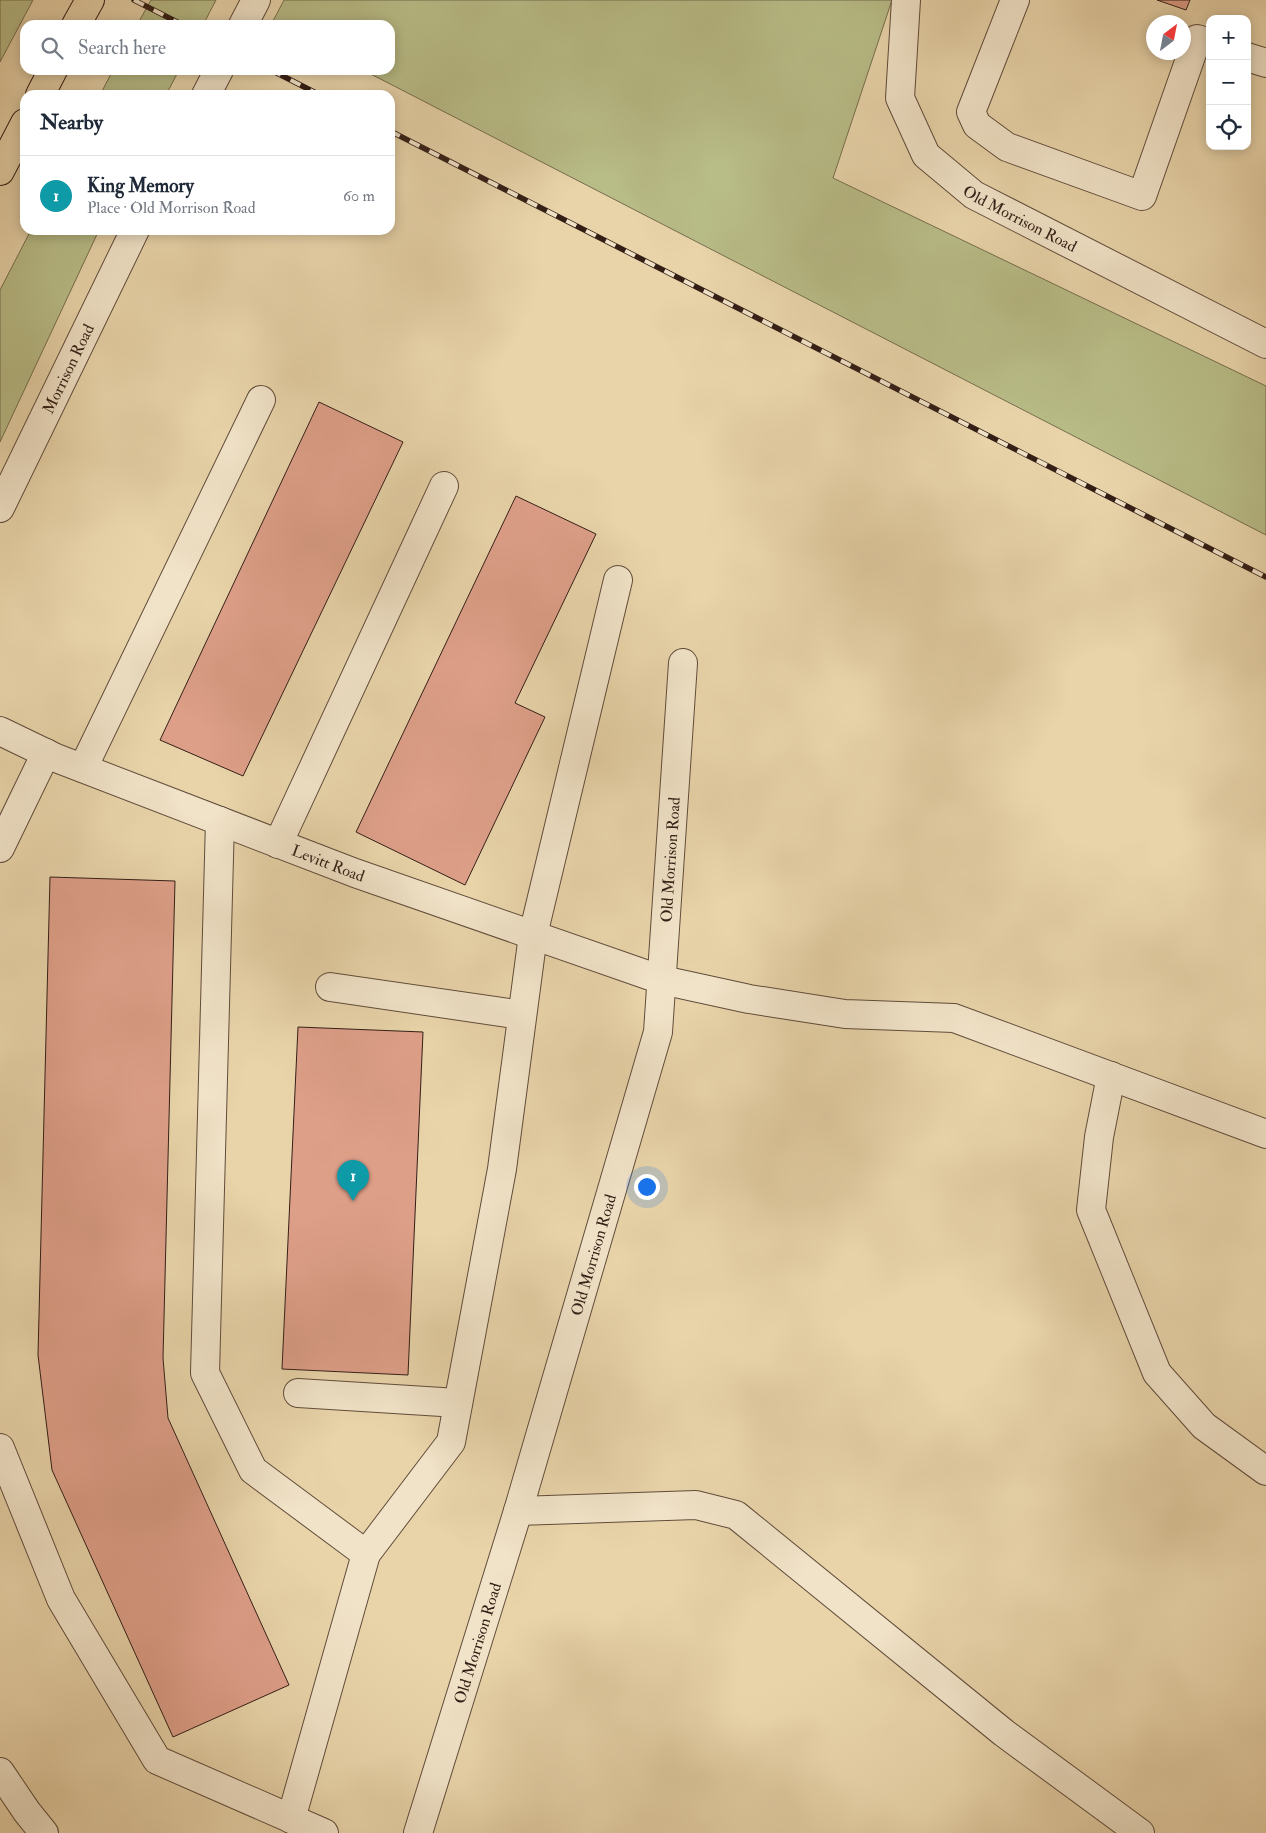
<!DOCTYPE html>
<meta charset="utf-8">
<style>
body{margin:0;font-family:"IM FELL Double Pica",serif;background:#f2f2f3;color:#1f2937}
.controls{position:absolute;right:15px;top:15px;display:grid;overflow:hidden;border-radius:10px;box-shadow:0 2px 12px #0003}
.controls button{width:45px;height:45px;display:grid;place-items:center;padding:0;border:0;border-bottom:1px solid #e0e1e3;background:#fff;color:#1f2937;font:25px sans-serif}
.compass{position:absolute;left:1146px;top:15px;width:45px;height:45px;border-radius:50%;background:#fff;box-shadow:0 2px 12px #0003;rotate:32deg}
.you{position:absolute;left:646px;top:1186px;width:18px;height:18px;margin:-12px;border:4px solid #fff;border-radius:50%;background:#1a73e8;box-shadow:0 0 0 8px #1a73e833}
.badge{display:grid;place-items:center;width:32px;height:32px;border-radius:50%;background:#d93025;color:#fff;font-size:16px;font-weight:700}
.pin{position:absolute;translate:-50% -41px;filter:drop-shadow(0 1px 2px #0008)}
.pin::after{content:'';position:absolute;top:26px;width:18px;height:15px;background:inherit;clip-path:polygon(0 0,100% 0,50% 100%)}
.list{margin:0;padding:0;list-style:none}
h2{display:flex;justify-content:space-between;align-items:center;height:65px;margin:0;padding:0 20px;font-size:21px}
h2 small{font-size:16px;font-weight:400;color:#747a83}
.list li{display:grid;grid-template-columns:32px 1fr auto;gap:15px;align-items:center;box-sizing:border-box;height:80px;padding:0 20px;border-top:1px solid #e0e1e3}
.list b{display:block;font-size:19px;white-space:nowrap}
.list p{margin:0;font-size:16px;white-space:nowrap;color:#747a83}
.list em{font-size:16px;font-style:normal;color:#747a83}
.icon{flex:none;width:28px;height:28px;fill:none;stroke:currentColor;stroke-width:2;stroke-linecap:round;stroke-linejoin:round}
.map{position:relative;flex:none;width:1266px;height:1833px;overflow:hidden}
.search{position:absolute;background:#fff;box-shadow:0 2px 12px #0003;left:20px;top:20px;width:375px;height:55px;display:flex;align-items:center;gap:12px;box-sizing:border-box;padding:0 18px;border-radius:15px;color:#747a83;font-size:19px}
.panel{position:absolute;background:#fff;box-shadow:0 2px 12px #0003;left:20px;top:90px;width:375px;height:145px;border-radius:15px}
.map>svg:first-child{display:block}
.green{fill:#b8bc87;stroke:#766d4e}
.building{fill:#de9f89;stroke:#331e16}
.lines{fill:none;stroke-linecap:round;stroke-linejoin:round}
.minor-casing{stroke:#604c3b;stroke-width:30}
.highway-casing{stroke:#331e16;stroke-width:30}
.minor{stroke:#f1e3c8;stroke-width:28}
.highway{stroke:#e9d4aa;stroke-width:28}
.rail-casing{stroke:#331e16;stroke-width:5.5}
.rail{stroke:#f1e3c8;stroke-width:4;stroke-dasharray:11;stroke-linecap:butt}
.labels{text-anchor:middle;stroke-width:4.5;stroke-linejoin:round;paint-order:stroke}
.street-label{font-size:16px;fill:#331e16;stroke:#f1e3c8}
</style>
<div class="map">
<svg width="1266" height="1833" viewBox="0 0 1266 1833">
<rect width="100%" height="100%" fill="#e9d4aa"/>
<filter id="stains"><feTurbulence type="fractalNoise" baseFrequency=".004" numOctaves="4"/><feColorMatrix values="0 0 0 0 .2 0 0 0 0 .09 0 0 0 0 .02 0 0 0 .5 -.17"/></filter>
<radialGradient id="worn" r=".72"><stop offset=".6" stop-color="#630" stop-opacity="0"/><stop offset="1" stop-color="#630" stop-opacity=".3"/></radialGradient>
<g class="green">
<polygon points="0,0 33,0 0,62"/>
<polygon points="151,0 216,0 203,25 137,25"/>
<polygon points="284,0 892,0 833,178 1266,386 1266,535 363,70 390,70 390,25 275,25 272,23"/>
<polygon points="113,70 179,70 166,95 100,95"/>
<polygon points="31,230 99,230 0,442 0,290"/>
</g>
<g class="building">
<polygon points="1157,0 1190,0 1186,10"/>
<polygon points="319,402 403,442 243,776 160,740"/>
<polygon points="516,496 596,534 515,703 545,717 465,885 356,832"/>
<polygon points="50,877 175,881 163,1358 168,1418 289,1685 173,1737 52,1470 38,1355"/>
<polygon points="298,1027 423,1032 408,1375 282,1369"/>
</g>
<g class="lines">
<g class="minor-casing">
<g id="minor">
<path id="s1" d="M 906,0 L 900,98 L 926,155 L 974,195 L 1266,344"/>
<polyline points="1015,0 971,112 977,125 1007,147 1142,196 1197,39 1210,43"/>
<polyline points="243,25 256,0"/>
<polyline points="1247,57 1266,63"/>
<polyline points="206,95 219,70"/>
<path id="s2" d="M 0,508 L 135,230"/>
<path id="s3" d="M 0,731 L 56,758 L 355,873 L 662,980 L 749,999 L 845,1014 L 954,1018 L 1266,1134"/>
<polyline points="83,768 261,400"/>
<polyline points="220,821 205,1373 253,1470 366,1554 291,1819"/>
<polyline points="278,844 444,486"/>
<polyline points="0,848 46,753"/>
<polyline points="330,987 522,1015"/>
<polyline points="1111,1076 1099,1137 1091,1210 1157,1373 1204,1426 1266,1471"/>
<polyline points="298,1393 458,1403"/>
<polyline points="0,1448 61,1599 157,1760 324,1833"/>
<polyline points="518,1511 696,1505 736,1515 1004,1733 1140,1833"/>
<polyline points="366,1554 451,1442 502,1169 533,935 618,580"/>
<polyline points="0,1772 27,1812 44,1833"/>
<path id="s4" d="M 418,1833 L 518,1511 L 658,1032 L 683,663"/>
</g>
</g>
<g class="highway-casing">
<g id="highway">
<polyline points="76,25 90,0"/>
<polyline points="40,95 53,70"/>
<polyline points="0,171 25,123"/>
</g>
</g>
<use href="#minor" class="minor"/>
<use href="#highway" class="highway"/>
<g class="rail-casing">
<g id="rail">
<polyline points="134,0 183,25"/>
<polyline points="271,70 320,95"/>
<polyline points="390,131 1266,577"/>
</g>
</g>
<use href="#rail" class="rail"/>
</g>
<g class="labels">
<g class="street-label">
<text dy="6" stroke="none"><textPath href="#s1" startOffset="275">Old Morrison Road</textPath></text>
<text dy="6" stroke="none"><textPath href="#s2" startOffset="155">Morrison Road</textPath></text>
<text dy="6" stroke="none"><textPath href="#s4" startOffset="1009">Old Morrison Road</textPath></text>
<text dy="6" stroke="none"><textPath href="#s3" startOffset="354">Levitt Road</textPath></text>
<text dy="6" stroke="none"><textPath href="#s4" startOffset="604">Old Morrison Road</textPath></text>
<text dy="6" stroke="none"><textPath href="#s4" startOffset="199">Old Morrison Road</textPath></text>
</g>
</g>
<rect width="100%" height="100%" filter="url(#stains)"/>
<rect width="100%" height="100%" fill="url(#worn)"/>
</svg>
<div class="controls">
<button>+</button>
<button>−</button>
<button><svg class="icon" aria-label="locate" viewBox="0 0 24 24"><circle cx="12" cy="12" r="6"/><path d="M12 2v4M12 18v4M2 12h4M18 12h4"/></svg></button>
</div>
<svg class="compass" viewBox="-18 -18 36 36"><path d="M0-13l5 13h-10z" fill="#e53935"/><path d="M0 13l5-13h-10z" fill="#747a83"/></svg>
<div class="you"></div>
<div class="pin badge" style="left:353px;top:1201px;background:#0f9aa8">1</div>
<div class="search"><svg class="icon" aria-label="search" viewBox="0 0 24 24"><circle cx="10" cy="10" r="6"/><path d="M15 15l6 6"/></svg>Search here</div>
<section class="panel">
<h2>Nearby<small></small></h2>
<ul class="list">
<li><span class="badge" style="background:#0f9aa8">1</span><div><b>King Memory</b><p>Place · Old Morrison Road</p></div><em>60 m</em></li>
</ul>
</section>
</div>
